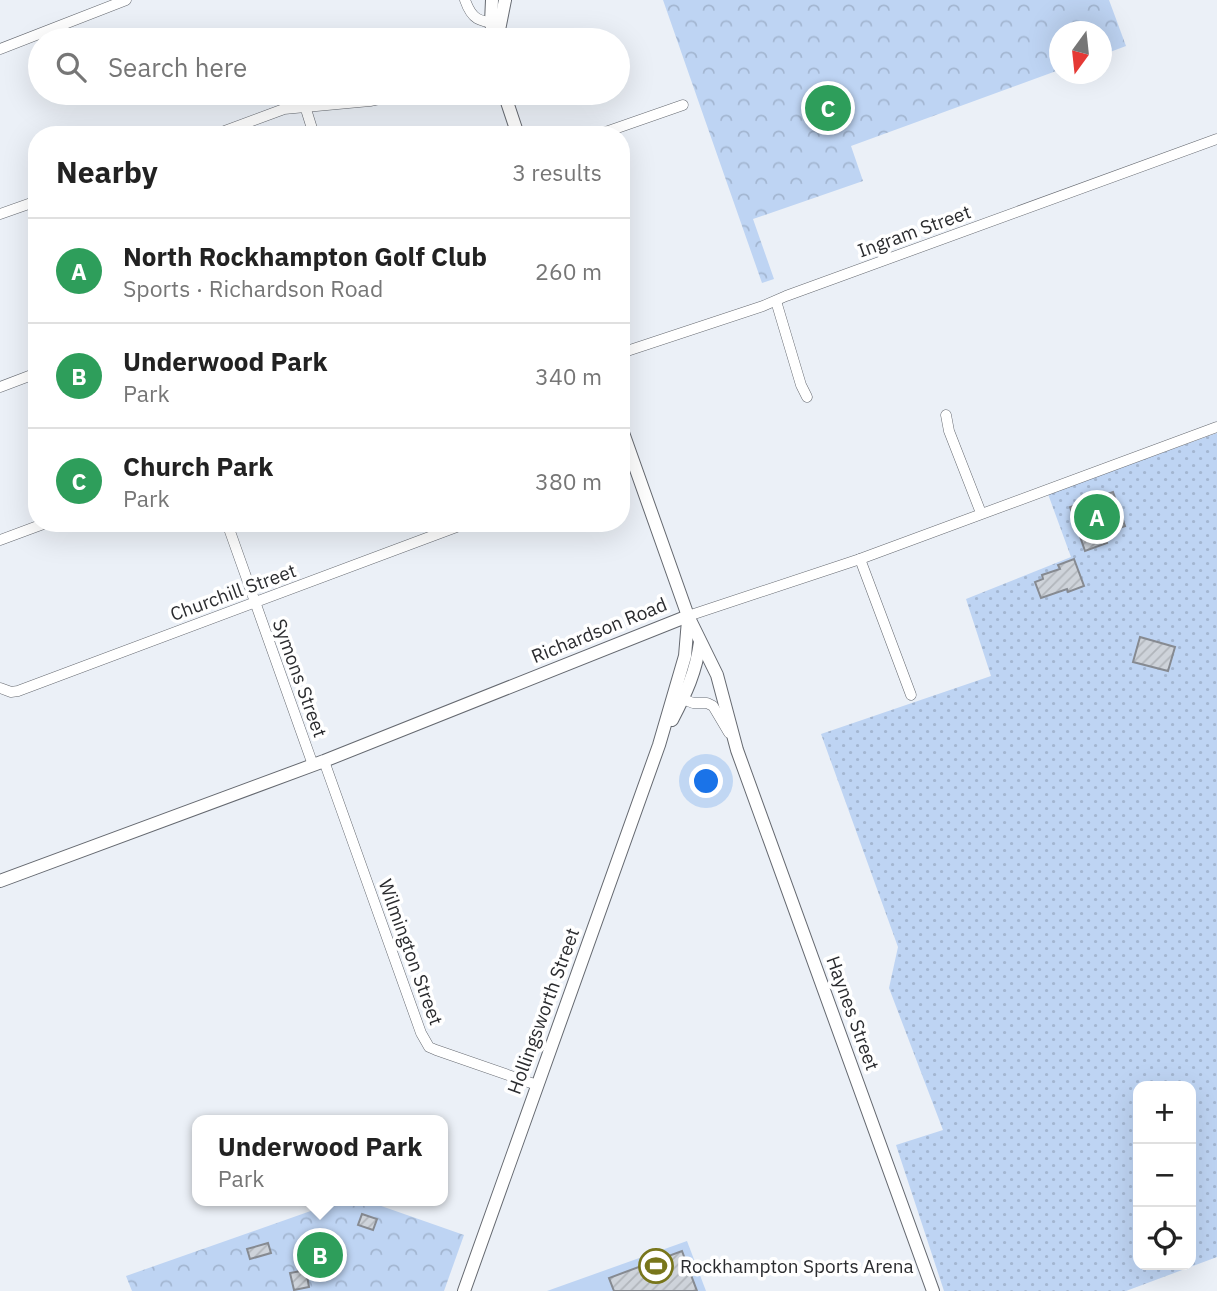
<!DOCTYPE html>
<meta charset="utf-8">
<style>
body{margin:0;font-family:"IBM Plex Sans",sans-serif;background:#f6f6f6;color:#222}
.controls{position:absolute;right:21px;bottom:21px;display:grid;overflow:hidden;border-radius:14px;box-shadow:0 7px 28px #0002}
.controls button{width:63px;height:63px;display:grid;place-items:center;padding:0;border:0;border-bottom:2px solid #e0e0e0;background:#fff;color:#222;font:35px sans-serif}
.compass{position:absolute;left:1049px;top:21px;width:63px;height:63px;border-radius:50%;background:#fff;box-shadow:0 7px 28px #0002;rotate:195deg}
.you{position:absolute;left:707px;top:782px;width:24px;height:24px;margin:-18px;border:5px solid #fff;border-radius:50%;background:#1a73e8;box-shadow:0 0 0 10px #1a73e833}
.badge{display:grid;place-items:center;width:46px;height:46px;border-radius:50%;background:#78761b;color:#fff;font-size:23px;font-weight:700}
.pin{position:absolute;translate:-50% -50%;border:4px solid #fff;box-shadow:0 2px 7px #0006}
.popup{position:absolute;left:192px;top:1115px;width:256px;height:91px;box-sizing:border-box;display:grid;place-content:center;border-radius:14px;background:#fff;filter:drop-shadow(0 2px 5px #0005);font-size:23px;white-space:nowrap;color:#767676}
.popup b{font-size:26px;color:#222}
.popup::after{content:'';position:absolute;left:50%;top:100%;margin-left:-14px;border:14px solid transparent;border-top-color:#fff}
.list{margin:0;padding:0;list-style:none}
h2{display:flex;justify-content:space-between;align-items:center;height:91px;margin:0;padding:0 28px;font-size:30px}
h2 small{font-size:23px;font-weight:400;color:#767676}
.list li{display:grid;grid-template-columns:46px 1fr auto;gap:21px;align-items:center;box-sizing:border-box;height:105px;padding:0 28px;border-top:2px solid #e0e0e0}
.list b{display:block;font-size:26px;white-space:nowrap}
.list p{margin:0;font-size:23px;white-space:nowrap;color:#767676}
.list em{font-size:23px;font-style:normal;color:#767676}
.icon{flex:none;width:38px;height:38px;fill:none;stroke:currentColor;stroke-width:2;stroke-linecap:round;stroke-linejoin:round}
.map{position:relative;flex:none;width:1217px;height:1291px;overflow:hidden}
.search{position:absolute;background:#fff;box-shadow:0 7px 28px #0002;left:28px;top:28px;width:602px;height:77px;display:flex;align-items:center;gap:18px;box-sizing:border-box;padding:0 24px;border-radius:38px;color:#767676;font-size:26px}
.panel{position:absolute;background:#fff;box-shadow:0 7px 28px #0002;left:28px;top:126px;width:602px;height:406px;border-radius:28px}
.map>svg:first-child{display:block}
.grass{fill:url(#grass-dots);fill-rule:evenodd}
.park{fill:url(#park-crowns)}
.pitch{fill:#bed4f3}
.building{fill:url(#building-hatch);stroke:#868a91;stroke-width:2}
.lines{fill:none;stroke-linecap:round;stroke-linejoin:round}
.minor-casing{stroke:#656970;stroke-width:11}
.tertiary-casing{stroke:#656970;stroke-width:14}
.minor{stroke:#fff;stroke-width:10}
.tertiary{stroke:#fff;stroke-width:12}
.labels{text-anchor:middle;stroke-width:7;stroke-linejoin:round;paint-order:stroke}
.street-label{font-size:19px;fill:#2b2c2f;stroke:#fff}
.poi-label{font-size:19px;fill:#2b2c2f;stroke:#fff;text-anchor:start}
</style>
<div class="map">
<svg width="1217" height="1291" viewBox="0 0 1217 1291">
<defs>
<pattern id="grass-dots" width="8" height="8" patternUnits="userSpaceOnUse" patternTransform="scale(1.75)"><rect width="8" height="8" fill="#bed4f3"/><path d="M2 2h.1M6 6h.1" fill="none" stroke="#a3b6d1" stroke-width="1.8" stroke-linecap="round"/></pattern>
<pattern id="park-crowns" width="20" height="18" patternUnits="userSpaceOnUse" patternTransform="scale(1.75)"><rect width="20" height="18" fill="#bed4f3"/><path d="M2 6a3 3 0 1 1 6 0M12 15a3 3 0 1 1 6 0" fill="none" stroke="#a3b6d1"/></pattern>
<pattern id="building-hatch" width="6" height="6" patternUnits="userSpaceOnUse" patternTransform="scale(1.75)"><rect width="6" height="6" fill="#ced3da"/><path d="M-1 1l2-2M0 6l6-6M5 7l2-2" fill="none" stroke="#b1b5bb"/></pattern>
</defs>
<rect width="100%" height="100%" fill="#ebf0f7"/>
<path class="grass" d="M 1217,433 L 1217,1257 L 1126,1291 L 944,1291 L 896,1145 L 943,1130 L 889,988 L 898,947 L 821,734 L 991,676 L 966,599 L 1071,557 L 1048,494 ZM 1138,1086 L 1191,1086 L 1191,1265 L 1138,1265 Z"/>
<g class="park">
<polygon points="663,0 1109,0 1126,46 1102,55 1102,32 1060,32 1059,70 851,146 863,181 753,219 774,279 762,283"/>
<polygon points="339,1201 367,1201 464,1235 444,1291 132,1291 126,1276"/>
</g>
<polygon class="pitch" points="687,1241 706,1291 547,1291"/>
<g class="building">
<polygon points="1113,492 1125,526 1104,533 1107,543 1085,551 1070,507"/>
<polygon points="1074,559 1084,586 1068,592 1067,589 1041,598 1035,582 1043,579 1042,575 1060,569 1058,565"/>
<polygon points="1140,637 1175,647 1168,671 1133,662"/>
<polygon points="362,1214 377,1219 373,1230 358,1225"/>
<polygon points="268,1243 271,1253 250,1259 247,1249"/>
<polygon points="682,1251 697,1291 614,1291 609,1278"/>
<polygon points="306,1270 309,1287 294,1290 290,1273"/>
</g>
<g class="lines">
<g class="minor-casing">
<g id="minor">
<path d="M 465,0 C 472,20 479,21 498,24"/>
<polyline points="0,49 126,0"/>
<polyline points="305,106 314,135"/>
<polyline points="214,135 284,109 370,101 407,93"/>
<polyline points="597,135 683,105"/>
<polyline points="0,214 37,201"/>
<polyline points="776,301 801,385 807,397"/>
<polyline points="621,353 763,306 786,296 1217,139"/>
<polyline points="0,387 37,373"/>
<polyline points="946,415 949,431 981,513"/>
<polyline points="227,523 313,765"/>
<polyline points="0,540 46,523"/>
<polyline points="860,559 911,695"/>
<polyline points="688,616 860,559 1217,427"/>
<polyline points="0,688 11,692 18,691 467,523"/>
<polyline points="678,697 693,703 707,703 713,706 729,733"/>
<polyline points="324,761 421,1033 429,1047 436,1050 537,1085"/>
</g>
</g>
<g class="tertiary-casing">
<g id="tertiary">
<polyline points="492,0 491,23 493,33"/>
<polyline points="497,40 505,0"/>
<polyline points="504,93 518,135"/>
<polyline points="621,427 688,616 717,675 737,750 933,1291"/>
<path d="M 672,720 C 686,693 696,672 700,642"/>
<polyline points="0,881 324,761 688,616"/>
<polyline points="464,1291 659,745 685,656 688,620"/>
</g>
</g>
<use href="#minor" class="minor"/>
<use href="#tertiary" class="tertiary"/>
</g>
<defs>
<g id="stadium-ring" transform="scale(1.75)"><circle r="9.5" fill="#fff" stroke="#78761b" stroke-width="1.5"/><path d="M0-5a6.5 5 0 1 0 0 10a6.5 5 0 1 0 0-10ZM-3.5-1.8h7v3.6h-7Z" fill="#78761b"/></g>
</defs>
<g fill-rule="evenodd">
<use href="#stadium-ring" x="656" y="1266"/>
</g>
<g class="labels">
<g class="street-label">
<text transform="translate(914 231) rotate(-20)" y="7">Ingram Street</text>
<text transform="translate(233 592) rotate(-20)" y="7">Churchill Street</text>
<text transform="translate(599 630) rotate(-22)" y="7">Richardson Road</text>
<text transform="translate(300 678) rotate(70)" y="7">Symons Street</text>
<text transform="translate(411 952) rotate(70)" y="7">Wilmington Street</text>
<text transform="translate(543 1011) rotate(-70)" y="7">Hollingsworth Street</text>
<text transform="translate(853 1013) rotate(70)" y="7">Haynes Street</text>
</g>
<g class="poi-label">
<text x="680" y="1273">Rockhampton Sports Arena</text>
</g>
</g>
</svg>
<div class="controls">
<button>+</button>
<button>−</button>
<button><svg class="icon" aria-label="locate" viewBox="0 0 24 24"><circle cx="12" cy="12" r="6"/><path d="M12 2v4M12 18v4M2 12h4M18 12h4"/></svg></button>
</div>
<svg class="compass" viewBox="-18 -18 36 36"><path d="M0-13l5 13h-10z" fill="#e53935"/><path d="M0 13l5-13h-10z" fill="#767676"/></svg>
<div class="you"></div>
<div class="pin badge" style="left:1097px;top:517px;background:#2e9e5b">A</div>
<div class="pin badge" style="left:320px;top:1255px;background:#2e9e5b">B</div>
<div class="popup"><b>Underwood Park</b>Park</div>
<div class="pin badge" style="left:828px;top:108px;background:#2e9e5b">C</div>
<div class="search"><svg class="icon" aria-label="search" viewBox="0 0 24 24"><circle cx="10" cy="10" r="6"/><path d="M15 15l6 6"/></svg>Search here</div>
<section class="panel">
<h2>Nearby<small>3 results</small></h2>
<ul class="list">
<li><span class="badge" style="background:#2e9e5b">A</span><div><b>North Rockhampton Golf Club</b><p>Sports · Richardson Road</p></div><em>260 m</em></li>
<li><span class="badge" style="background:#2e9e5b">B</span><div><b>Underwood Park</b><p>Park</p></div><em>340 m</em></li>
<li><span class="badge" style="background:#2e9e5b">C</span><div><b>Church Park</b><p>Park</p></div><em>380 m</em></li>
</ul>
</section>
</div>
